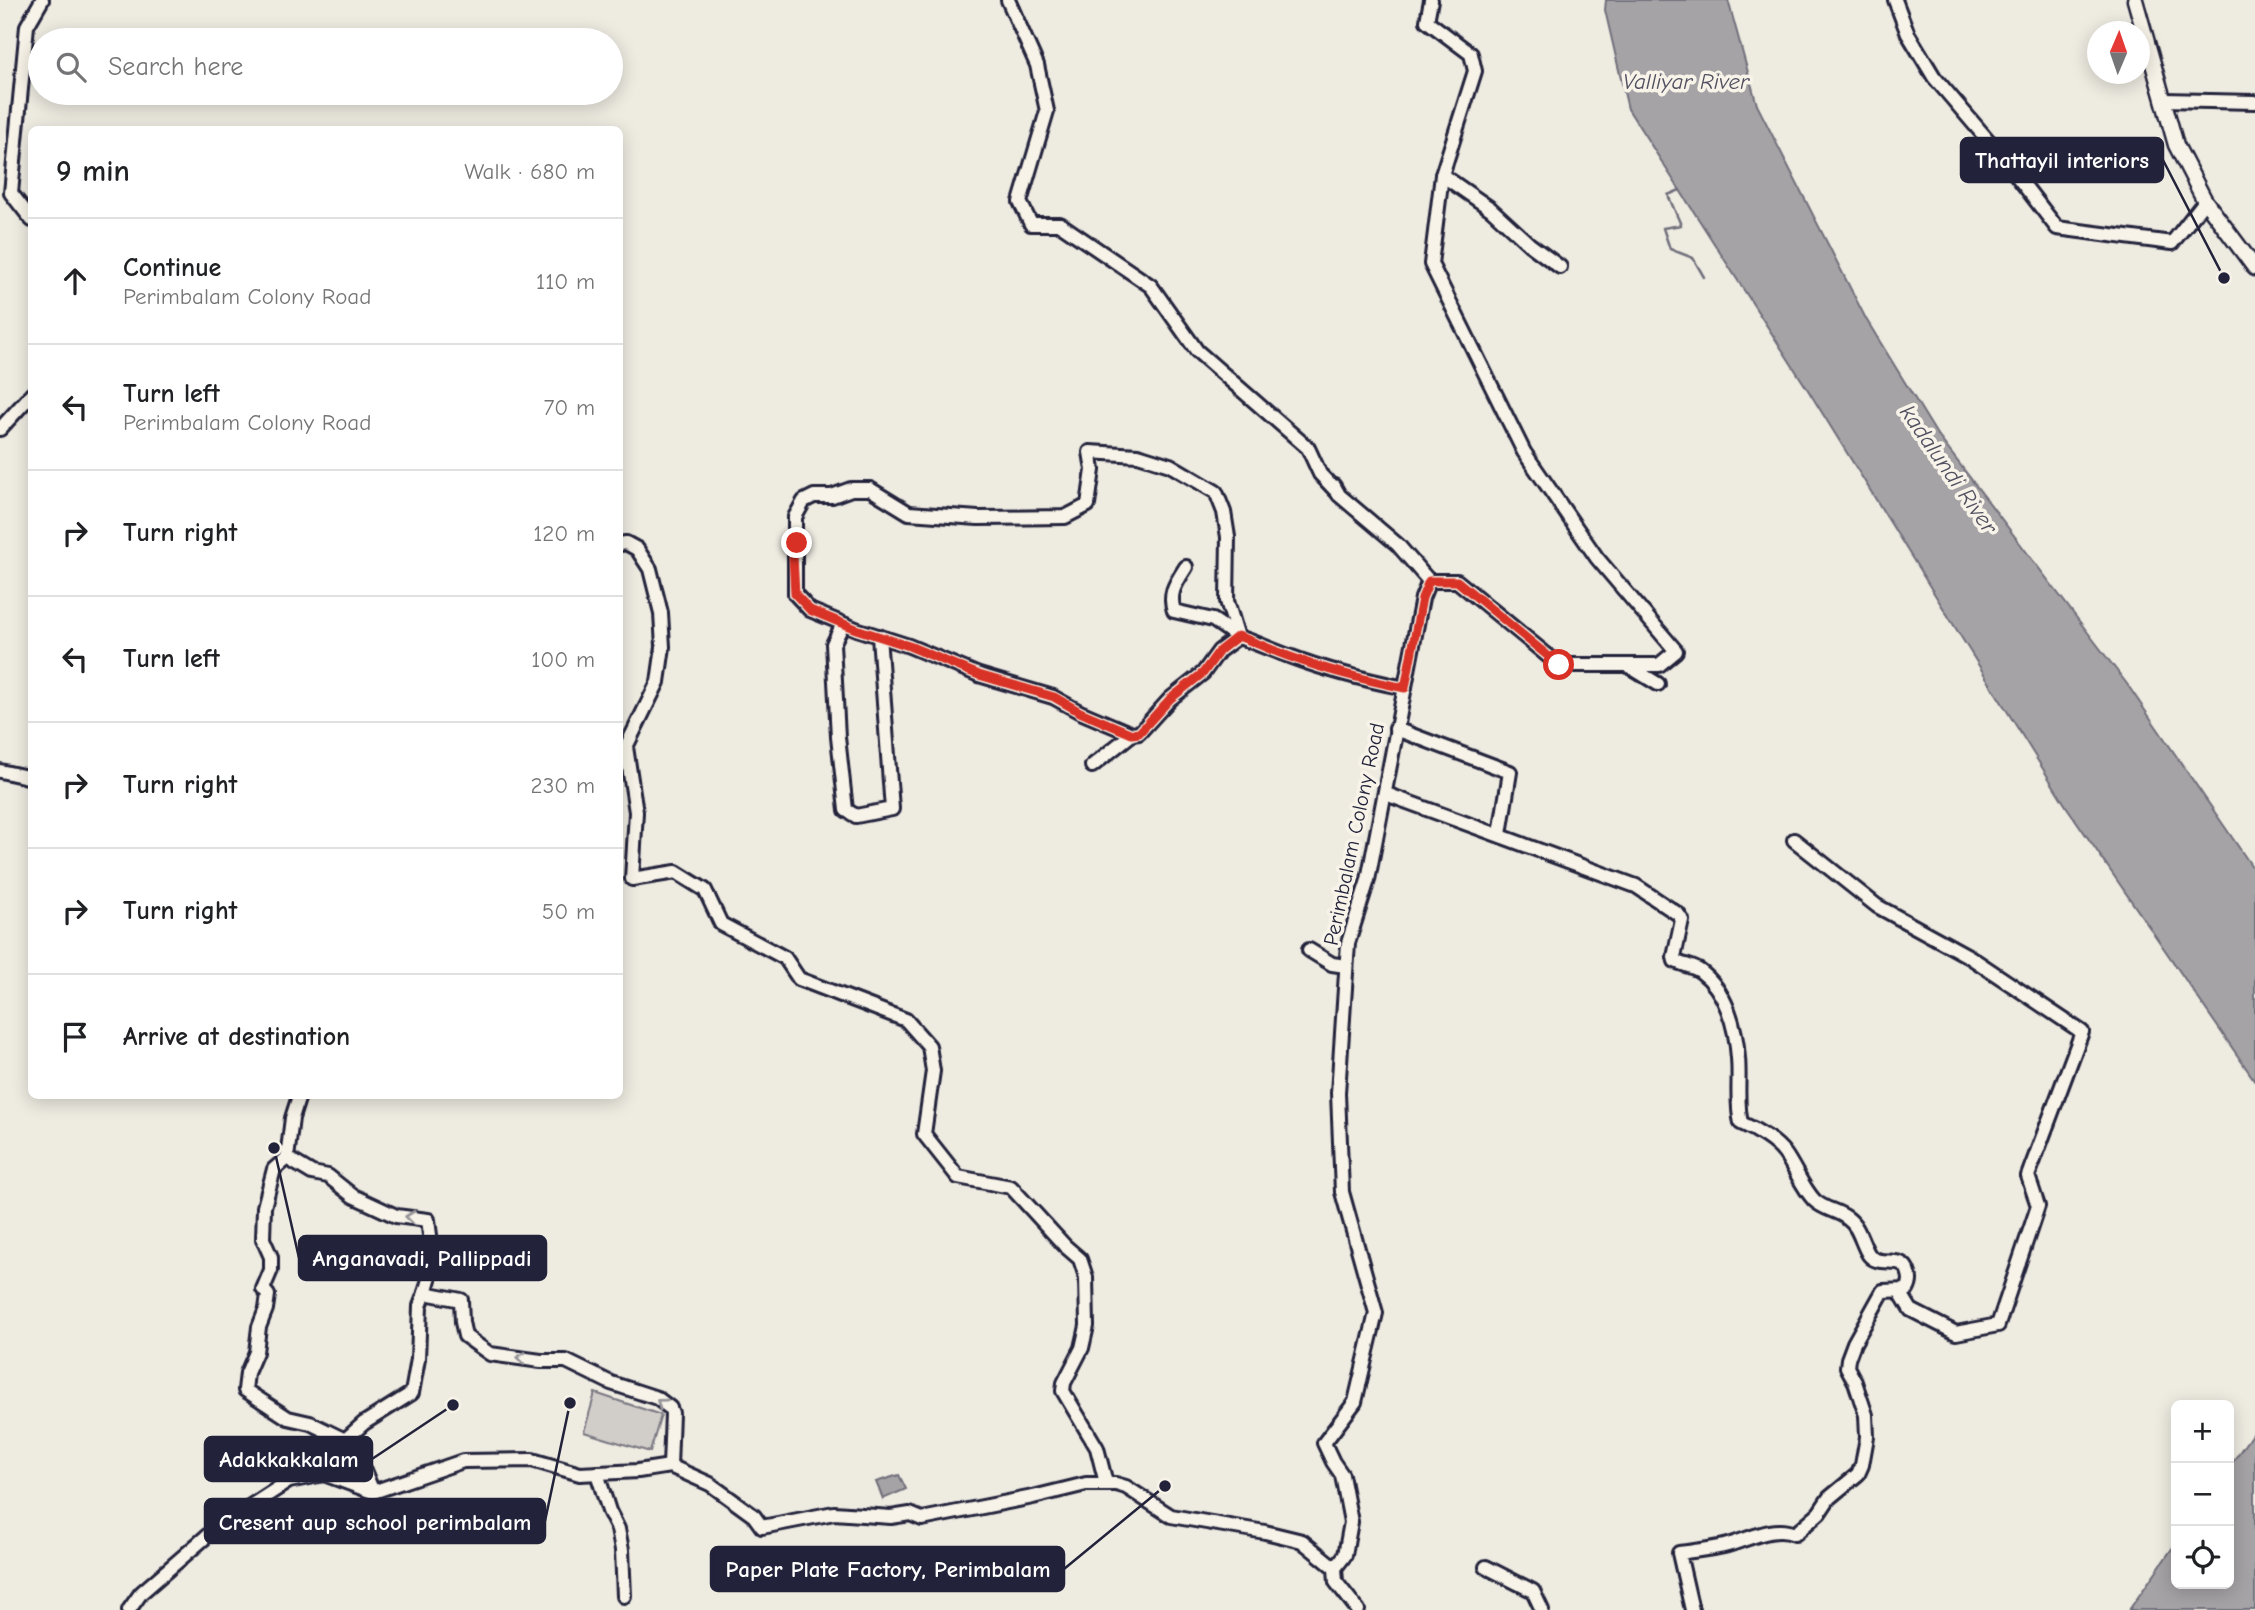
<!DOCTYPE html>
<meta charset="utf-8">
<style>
body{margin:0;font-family:"Comic Neue",sans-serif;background:#f2f2f2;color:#202124}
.controls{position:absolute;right:21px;bottom:21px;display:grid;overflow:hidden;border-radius:10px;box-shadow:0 4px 18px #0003}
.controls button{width:63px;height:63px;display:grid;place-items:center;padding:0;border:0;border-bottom:2px solid #e0e0e0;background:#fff;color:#202124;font:35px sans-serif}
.compass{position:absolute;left:2087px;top:21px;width:63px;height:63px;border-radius:50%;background:#fff;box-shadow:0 4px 18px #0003;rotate:2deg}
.stop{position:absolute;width:21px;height:21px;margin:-16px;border:5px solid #d93025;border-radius:50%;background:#fff}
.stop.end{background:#d93025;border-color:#fff;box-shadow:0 2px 7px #0008}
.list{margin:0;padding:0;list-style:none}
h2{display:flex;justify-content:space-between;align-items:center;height:91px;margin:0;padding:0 28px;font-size:30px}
h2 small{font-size:23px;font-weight:400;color:#757577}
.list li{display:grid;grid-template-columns:46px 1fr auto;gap:21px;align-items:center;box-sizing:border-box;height:126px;padding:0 28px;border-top:2px solid #e0e0e0}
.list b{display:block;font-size:26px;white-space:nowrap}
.list p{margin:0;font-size:23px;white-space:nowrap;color:#757577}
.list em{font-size:23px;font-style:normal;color:#757577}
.icon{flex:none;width:38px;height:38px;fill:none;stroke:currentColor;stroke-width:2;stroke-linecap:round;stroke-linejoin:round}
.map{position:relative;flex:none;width:2255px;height:1610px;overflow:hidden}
.search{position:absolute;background:#fff;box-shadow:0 4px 18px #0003;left:28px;top:28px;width:595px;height:77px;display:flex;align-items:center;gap:18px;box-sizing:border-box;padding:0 24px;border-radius:38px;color:#757577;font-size:26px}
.panel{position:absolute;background:#fff;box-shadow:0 4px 18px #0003;left:28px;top:126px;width:595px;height:973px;border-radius:10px}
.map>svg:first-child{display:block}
.green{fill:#d1cdc9;stroke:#7a7882;stroke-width:2}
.water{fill:#a6a3a6;stroke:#716f7b;stroke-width:2}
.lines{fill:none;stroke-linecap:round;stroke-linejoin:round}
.stream{stroke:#716f7b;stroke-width:2.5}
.minor-casing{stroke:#22223b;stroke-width:18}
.major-casing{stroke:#22223b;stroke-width:19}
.minor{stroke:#f7f3e8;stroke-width:12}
.major{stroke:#f7f3e8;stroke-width:14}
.oneway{stroke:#97959a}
.route{stroke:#d93025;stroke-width:9}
.labels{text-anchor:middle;stroke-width:7;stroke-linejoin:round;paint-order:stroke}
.street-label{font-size:21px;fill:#22223b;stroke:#f7f3e8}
.water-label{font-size:23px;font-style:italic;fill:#504f60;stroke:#f7f3e8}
.leader{fill:none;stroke:#22223b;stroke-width:2.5}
.callout-dot{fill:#22223b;stroke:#f7f3e8;stroke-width:2.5}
.callout{fill:#22223b;stroke:#22223b;stroke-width:2.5}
.callout-label{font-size:23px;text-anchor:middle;font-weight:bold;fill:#fff}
</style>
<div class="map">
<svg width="2255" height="1610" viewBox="0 0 2255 1610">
<rect width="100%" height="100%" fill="#eeebe1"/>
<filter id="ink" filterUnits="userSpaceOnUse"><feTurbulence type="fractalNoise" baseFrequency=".0143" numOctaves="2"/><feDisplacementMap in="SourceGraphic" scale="14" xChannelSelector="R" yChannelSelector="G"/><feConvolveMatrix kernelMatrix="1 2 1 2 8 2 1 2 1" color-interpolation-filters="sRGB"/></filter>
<g filter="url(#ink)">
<polygon class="green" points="595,1393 661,1415 650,1452 584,1432"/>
<g class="water">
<polygon points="1606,0 1728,0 1757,105 1866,319 1936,433 2127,684 2255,871 2255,1081 2066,806 1808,390 1628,109 1605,10"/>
<polygon points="2255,1430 2255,1610 2129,1610 2176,1543 2176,1584 2229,1584 2229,1467"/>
<polygon points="899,1475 906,1489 883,1499 876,1482"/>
</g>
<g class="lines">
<polyline class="stream" points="1680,190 1668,195 1681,225 1663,228 1670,249 1693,258 1704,277"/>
<g class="minor-casing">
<g id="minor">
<polyline points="1008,0 1037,65 1047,111 1020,202 1031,224 1060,224 1151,286 1197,351 1308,448 1320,474 1337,492"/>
<polyline points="1895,0 1908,34 1934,77 2004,159 2057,228 2172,243 2205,201"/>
<polyline points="2164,100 2255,102"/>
<polyline points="1442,175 1491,209 1529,244 1560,267"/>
<polyline points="32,220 11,193 27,26 42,0"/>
<polyline points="0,429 32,394"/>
<polyline points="1334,486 1339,495 1398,545 1429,581"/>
<polyline points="620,544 626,543 637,549 650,569 661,613 663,647 658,682 626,747 636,812 632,879 676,872 705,890 721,924 785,958 799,979 906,1020 929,1046 933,1071 924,1134 958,1177 1011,1187 1065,1246 1080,1259 1086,1277 1087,1326 1082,1348 1064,1383 1063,1391 1097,1448 1106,1483"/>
<path d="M 1186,567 C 1176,583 1168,593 1174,611 L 1213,620 L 1238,637"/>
<polyline points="843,624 833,644 838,737 846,810 856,816 892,809 879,636"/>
<path d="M 1238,637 L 1227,601 L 1228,537 L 1224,512 L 1216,492 L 1170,465 L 1138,455 L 1090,452 L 1093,470 L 1088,505 L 1065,517 L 978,518 L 909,513 L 870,489 L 851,489 L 832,496 L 814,496 L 804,501 L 795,517 L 795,594 L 810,610 L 856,629 L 909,646 L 979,675 L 1053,697 L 1080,712 L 1132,734 L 1139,733 L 1170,699 L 1203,673 L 1219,651 L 1238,637 C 1255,642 1271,650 1289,656 C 1326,670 1365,680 1405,688"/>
<polyline points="1627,665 1658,684"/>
<polyline points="1396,729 1510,772 1500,834"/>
<polyline points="1092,766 1132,734"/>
<polyline points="0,771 32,778"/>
<path d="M 1386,794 L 1636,886 L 1678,914 L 1682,920 L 1674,957 L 1675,961 C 1683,965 1692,966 1700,971 C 1726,990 1736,1027 1738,1058 C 1740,1080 1736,1102 1741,1123 C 1755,1129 1776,1141 1785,1154 C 1795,1168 1802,1187 1814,1200 C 1824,1210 1837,1210 1847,1218 C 1860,1227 1861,1243 1869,1255 C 1880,1269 1904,1252 1909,1274 C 1911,1280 1910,1285 1907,1290 L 1883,1291 L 1854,1343 L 1848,1359 L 1847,1367 L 1855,1382 L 1866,1415 L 1867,1437 L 1862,1465 L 1858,1474 L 1829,1498 L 1819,1513 L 1795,1534 C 1773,1524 1746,1541 1724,1546 C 1710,1549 1694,1551 1679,1553 L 1692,1610"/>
<polyline points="1794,840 1877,906 1970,957 2082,1032 2028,1176 2038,1206 1998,1325 1956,1333 1911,1310 1900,1292"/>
<polyline points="1309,950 1332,964 1346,966"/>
<polyline points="287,1158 312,1173 328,1176 353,1196 396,1216 428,1220 433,1258 432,1269 425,1293 461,1300 462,1322 465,1336 490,1354 541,1361 566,1361 611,1383 657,1398 670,1408 672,1413 670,1466"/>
<polyline points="287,1158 274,1169 264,1207 263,1239 271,1257 271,1270 263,1289 268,1295 266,1309 259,1327 256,1352 247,1373 245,1390 288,1418 310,1423 345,1440 358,1456 373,1492"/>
<polyline points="287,1158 292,1118 299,1096"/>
<polyline points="345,1440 364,1423 412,1393 418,1359 420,1306 425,1293"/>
<polyline points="597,1473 609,1511 618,1529 622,1550 624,1596"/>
<polyline points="1486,1567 1533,1591 1542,1610"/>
<polyline points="129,1610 141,1593 215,1529 289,1481 324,1474 373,1492 463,1461 532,1460 580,1474 638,1471 670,1466 710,1484 754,1516 762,1527 834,1513 891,1517 910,1514 922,1519 1033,1497 1086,1484 1116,1484 1126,1487 1171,1516 1265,1532 1302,1541 1335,1568"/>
<polyline points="1358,1610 1336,1582 1335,1568 1345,1555 1351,1522 1342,1475 1333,1462 1324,1443 1355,1402 1376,1313 1342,1192 1338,1093 1348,943 1368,880 1422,598 1429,581 1457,581 1559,665 1659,665 1676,651 1597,558 1524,452 1431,264 1442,175 1475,71 1471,54 1427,21 1431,0"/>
</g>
</g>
<g class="major-casing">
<polyline id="major" points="2135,0 2176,145 2205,201 2255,268"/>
</g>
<use href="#minor" class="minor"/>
<use href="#major" class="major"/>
</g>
<defs><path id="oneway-chevron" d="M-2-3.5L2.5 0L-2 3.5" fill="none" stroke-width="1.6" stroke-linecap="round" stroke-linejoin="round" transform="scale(1.75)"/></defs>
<g class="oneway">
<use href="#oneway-chevron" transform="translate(410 1217) rotate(-174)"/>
<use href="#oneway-chevron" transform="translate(521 1358) rotate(-173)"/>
<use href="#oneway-chevron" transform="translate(661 1403) rotate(-144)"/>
</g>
</g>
<g class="lines" filter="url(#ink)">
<path class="route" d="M 797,543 L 793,556 L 795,594 L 810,610 L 856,629 L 909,646 L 979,675 L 1054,697 L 1080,712 L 1132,734 L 1139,733 L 1170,699 L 1203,673 L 1219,651 L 1238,636 C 1255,642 1271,650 1288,656 C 1326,670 1365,680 1405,688 L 1422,598 L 1429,581 L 1457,581 L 1559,665"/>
</g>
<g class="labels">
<g class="street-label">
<text transform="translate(1354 834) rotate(-78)" y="7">Perimbalam Colony Road</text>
</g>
<g class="water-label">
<text x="1686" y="89">Valliyar River</text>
<text transform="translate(1949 469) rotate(55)" y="8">kadalundi River</text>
</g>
</g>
<path class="leader" d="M2224 278L2163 160M274 1148L299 1258M453 1405L372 1459M570 1403L545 1521M1165 1486L1064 1569"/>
<g class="callout-dot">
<circle cx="2224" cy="278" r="7"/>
<circle cx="274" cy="1148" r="7"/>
<circle cx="453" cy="1405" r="7"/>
<circle cx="570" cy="1403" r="7"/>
<circle cx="1165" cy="1486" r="7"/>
</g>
<g class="callout">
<rect x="1961" y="138" width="202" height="44" rx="7"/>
<rect x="299" y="1236" width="247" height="44" rx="7"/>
<rect x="205" y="1437" width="167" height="44" rx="7"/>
<rect x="205" y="1499" width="340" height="44" rx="7"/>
<rect x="711" y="1547" width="353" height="44" rx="7"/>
</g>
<g class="callout-label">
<text x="2062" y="168">Thattayil interiors</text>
<text x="422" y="1266">Anganavadi, Pallippadi</text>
<text x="289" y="1467">Adakkakkalam</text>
<text x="375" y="1530">Cresent aup school perimbalam</text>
<text x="888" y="1577">Paper Plate Factory, Perimbalam</text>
</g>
</svg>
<div class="controls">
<button>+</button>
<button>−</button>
<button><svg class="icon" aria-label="locate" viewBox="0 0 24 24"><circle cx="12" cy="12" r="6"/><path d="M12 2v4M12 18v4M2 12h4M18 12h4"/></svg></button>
</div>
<svg class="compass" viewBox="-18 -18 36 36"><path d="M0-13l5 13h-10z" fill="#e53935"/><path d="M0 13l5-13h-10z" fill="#757577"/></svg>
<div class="stop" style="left:1559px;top:665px"></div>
<div class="stop end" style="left:797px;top:543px"></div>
<div class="search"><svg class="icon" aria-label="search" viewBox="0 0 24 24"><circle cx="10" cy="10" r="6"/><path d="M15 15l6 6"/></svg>Search here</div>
<section class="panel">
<h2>9 min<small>Walk · 680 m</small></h2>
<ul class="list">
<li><svg class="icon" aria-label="ahead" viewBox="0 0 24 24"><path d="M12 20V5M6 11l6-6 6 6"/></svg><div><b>Continue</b><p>Perimbalam Colony Road</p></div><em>110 m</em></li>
<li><svg class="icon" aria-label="left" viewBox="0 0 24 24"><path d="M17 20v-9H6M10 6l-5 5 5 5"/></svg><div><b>Turn left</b><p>Perimbalam Colony Road</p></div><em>70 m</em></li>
<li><svg class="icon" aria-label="right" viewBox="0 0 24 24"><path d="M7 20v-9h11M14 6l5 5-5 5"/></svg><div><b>Turn right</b></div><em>120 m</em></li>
<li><svg class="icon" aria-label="left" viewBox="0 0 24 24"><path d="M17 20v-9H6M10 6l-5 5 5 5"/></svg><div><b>Turn left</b></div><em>100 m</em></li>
<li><svg class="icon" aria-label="right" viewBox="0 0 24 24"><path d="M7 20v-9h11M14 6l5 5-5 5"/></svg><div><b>Turn right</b></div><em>230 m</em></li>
<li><svg class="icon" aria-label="right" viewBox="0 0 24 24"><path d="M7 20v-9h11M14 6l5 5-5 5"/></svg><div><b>Turn right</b></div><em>50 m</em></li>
<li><svg class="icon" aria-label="arrive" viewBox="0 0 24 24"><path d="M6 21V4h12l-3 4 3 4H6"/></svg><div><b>Arrive at destination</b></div></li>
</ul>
</section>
</div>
